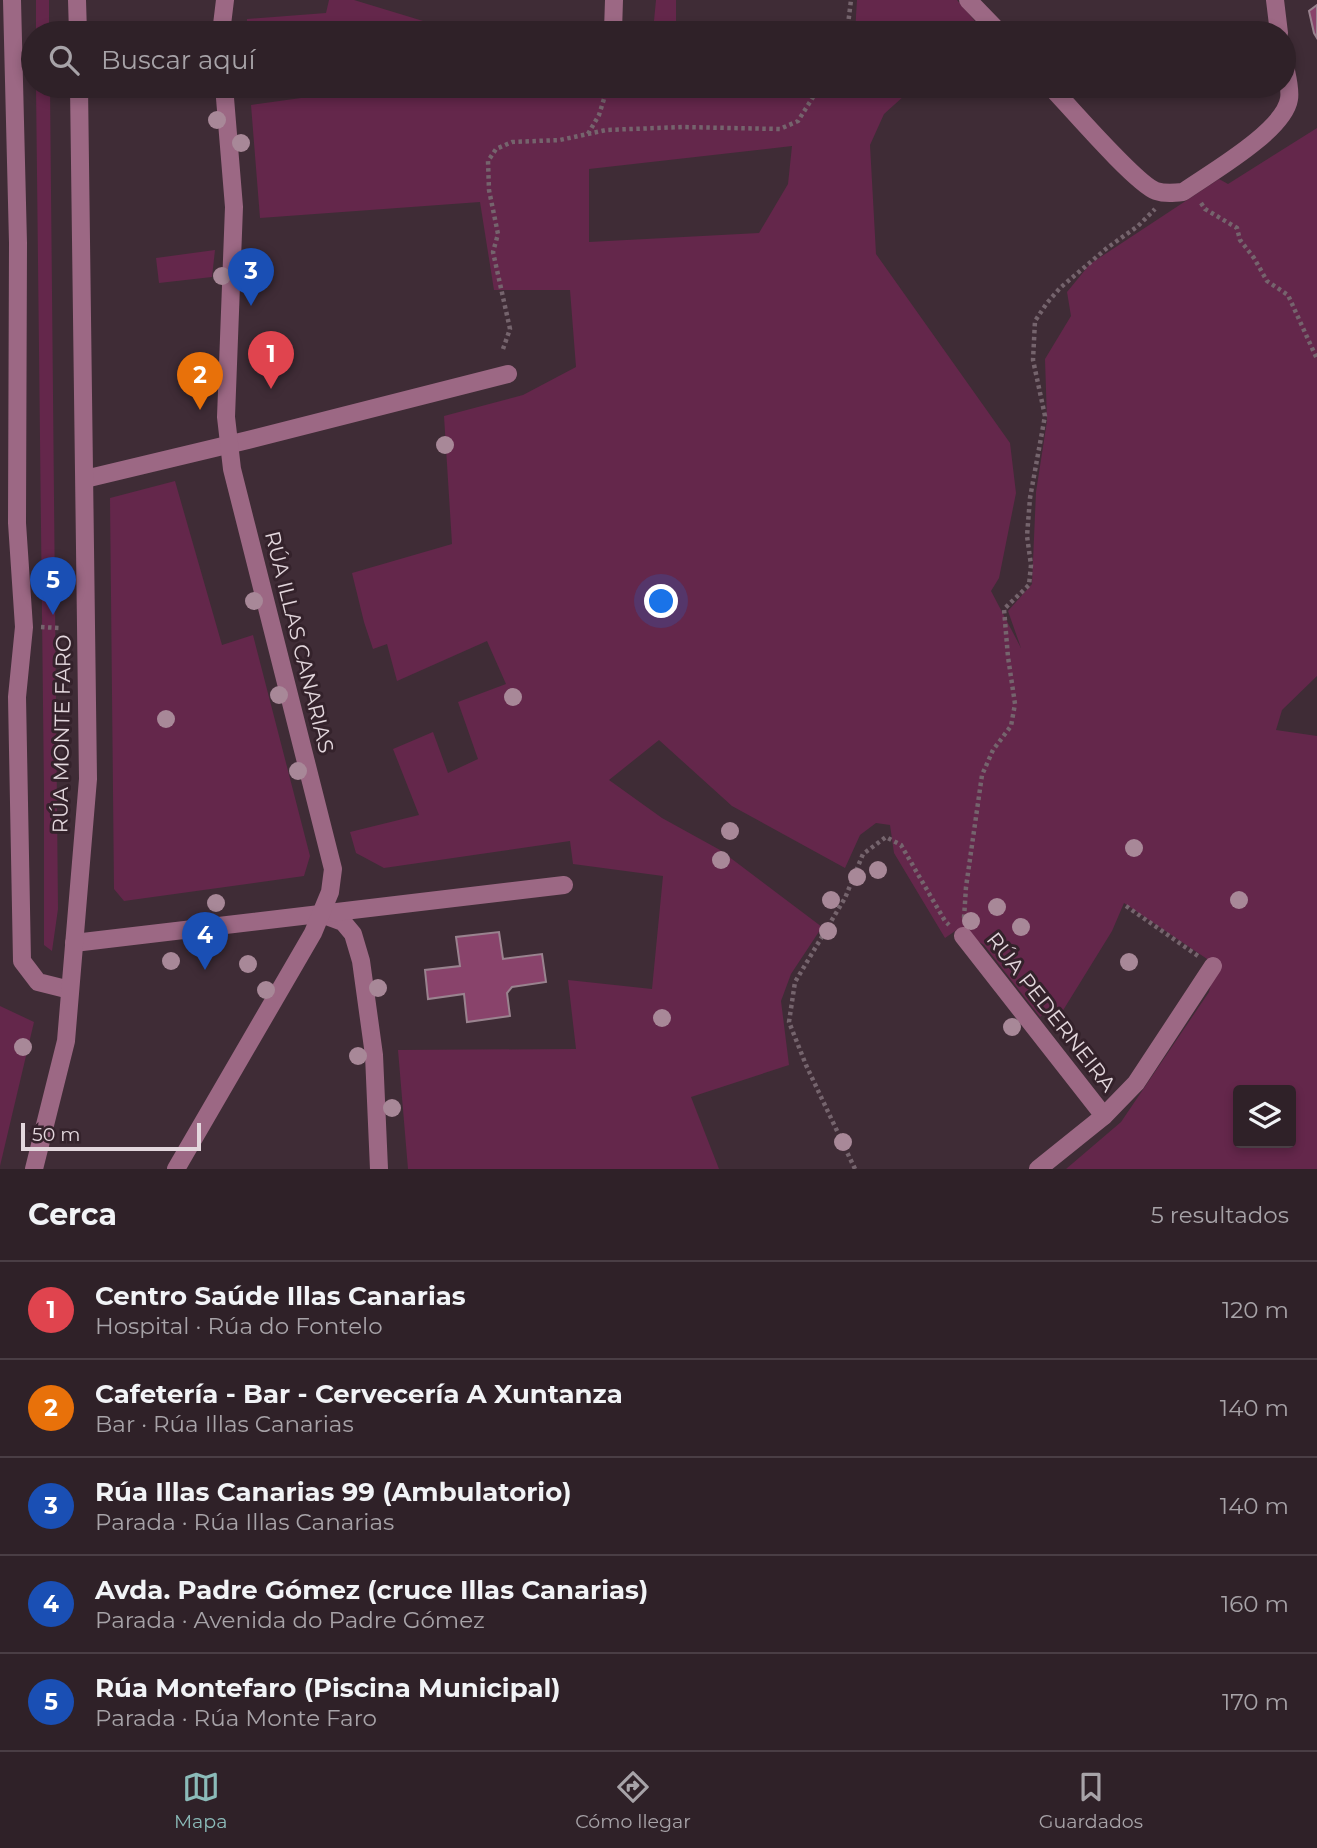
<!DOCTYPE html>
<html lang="es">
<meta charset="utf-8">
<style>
body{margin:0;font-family:Montserrat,sans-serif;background:#372930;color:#f1f3f6}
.controls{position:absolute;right:21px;bottom:21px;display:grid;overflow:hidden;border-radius:7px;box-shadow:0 4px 10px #0003}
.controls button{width:63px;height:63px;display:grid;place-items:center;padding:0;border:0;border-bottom:2px solid #4a3e45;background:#2f2128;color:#f1f3f6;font:35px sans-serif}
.scale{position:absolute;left:21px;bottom:18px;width:180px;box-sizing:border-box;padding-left:7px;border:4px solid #e3d7dd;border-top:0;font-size:19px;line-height:24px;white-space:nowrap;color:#e3d7dd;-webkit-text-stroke:5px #34222b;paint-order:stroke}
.you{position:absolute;left:662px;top:602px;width:24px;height:24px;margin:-18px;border:5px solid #fff;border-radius:50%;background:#1a73e8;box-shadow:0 0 0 10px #1a73e833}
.badge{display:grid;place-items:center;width:46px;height:46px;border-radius:50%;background:#8bbbb9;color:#fff;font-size:23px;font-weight:700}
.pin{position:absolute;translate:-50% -58px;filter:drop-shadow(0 2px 4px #0008)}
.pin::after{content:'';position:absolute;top:37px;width:24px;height:21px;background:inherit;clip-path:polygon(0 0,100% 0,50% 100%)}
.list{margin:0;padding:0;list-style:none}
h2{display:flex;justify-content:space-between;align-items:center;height:91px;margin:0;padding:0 28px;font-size:30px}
h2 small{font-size:23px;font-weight:400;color:#a7a3a8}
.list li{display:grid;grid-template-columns:46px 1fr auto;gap:21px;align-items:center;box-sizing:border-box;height:98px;padding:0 28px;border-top:2px solid #4a3e45}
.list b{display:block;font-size:26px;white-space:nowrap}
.list p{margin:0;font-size:23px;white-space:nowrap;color:#a7a3a8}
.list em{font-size:23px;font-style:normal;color:#a7a3a8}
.icon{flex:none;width:38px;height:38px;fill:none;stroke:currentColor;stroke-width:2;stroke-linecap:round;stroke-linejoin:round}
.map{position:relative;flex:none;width:1317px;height:1169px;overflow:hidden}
.search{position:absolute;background:#2f2128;box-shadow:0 4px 10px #0003;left:21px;right:21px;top:21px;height:77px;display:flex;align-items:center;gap:18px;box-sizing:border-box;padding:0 24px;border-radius:38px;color:#a7a3a8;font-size:26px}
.sheet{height:581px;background:#2f2128}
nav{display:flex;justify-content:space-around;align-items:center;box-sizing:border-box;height:98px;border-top:2px solid #4a3e45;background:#2f2128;font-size:19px;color:#a7a3a8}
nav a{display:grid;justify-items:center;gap:4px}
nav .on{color:#8bbbb9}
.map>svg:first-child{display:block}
.green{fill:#64274b;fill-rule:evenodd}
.building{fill:#89436b;stroke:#9a838f;stroke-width:2}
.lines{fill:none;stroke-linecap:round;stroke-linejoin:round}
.path{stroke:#75646d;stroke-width:4.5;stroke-dasharray:3.5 3.5;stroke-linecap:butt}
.minor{stroke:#9c6884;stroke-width:18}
.tree{fill:#a88898}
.labels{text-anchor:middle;stroke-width:6;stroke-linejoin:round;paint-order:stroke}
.street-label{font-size:21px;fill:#e3d7dd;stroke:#34222b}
</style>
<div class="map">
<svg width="1317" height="1169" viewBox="0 0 1317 1169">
<rect width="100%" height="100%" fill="#3f2c36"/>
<g class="green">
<rect x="36" y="0" width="13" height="33"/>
<polygon points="329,0 354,0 433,24 541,33 247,33 247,19 326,13"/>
<polygon points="656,0 676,0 676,33 636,33 638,21 654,21"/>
<polygon points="857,0 957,0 980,27 973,33 855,33"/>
<polygon points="36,86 50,86 58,909 52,951 44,945 44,792"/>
<path d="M 330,86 L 915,86 L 884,114 L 870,145 L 876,254 L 1010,443 L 1016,493 L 999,578 L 991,591 L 1021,648 L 1008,611 L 1032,584 L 1036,492 L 1047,421 L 1045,359 L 1071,316 L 1067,292 L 1090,264 L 1219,179 L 1228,184 L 1317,128 L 1317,676 L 1282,710 L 1276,730 L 1317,736 L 1317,1169 L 1066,1169 L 1121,1122 L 1209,992 L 1216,965 L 1124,903 L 1112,931 L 1062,1012 L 1051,1007 L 1040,1017 L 984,945 L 958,929 L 945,938 L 894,853 L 890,825 L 876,823 L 860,835 L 845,868 L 732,806 L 659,740 L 609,780 L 662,818 L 720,850 L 822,927 L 791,974 L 781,1001 L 789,1065 L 691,1097 L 719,1169 L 408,1169 L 398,1050 L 576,1049 L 568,980 L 652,989 L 663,876 L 573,864 L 570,841 L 384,868 L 356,853 L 350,832 L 419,815 L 393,749 L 433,732 L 448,773 L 478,759 L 458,702 L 506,684 L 487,641 L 397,681 L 387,644 L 373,649 L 364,622 L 352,573 L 452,544 L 444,416 L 523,395 L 576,367 L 570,290 L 494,290 L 480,202 L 260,218 L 251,105 L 330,94 ZM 792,146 L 788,184 L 759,233 L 589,242 L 589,169 ZM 1238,1090 L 1291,1090 L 1291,1143 L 1238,1143 Z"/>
<polygon points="215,250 212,277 159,283 156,258"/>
<polygon points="175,481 222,645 253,635 310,856 304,876 124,901 114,889 110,498"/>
<polygon points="0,1006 34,1022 0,1166"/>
</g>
<g class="building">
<polygon points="1317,5 1317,38 1314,33 1309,11"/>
<polygon points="499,932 503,959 542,954 546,982 512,987 507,993 510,1016 467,1022 464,994 428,999 425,970 460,966 456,937"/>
</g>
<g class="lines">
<g class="path">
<polyline points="847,33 851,0"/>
<polyline points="588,134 599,115 608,86"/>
<polyline points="1201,203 1205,209 1237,228 1240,240 1254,258 1267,281 1288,295 1317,359"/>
<polyline points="503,349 510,329 493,252 498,234 489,190 488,161 496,149 512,142 560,140 606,130 682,127 780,129 798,121 820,86"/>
<polyline points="41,627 59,628"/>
<polyline points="1126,906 1198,956"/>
<polyline points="964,918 966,887 982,775 993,750 1011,726 1015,704 1008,657 1004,609 1029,585 1031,565 1027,536 1030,498 1045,416 1033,360 1035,321 1047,303 1060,288 1107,248 1138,226 1155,209"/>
<polyline points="855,1169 806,1065 789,1022 795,982 845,898 863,854 886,837 901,845 945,921 949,925"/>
</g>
<g class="minor">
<polyline points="12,0 18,243 17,523 24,627 17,697 22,961 38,982 70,990"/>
<polyline points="77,0 78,33"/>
<polyline points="968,0 1000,33"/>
<polyline points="1275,0 1279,33"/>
<polyline points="613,31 614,0"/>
<polyline points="221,33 225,0"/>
<path d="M 1050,86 C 1069,106 1136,184 1156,191 C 1165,194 1174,193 1183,192 C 1210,173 1284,131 1289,99 C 1291,88 1286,73 1284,61"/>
<polyline points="85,479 248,440 508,374"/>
<polyline points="324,915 343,922 353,934 361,961 374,1055 379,1169"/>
<polyline points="963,936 1104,1116"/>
<polyline points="74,943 564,885"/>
<polyline points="34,1169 66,1041 88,779 79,86"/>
<polyline points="176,1169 313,933 330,892 333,869 232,469 226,417 234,207 224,86"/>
<polyline points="1038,1169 1104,1116 1136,1083 1213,966"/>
</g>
</g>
<g class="tree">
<circle cx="217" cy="120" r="9"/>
<circle cx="241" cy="143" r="9"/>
<circle cx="247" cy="268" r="9"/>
<circle cx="222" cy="276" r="9"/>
<circle cx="445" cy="445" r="9"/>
<circle cx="254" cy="601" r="9"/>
<circle cx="279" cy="695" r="9"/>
<circle cx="513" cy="697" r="9"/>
<circle cx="166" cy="719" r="9"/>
<circle cx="298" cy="771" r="9"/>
<circle cx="730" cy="831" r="9"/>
<circle cx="1134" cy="848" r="9"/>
<circle cx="721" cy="860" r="9"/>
<circle cx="878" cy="870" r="9"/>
<circle cx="857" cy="877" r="9"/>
<circle cx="831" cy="900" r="9"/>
<circle cx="1239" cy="900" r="9"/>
<circle cx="216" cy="903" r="9"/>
<circle cx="997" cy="907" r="9"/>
<circle cx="971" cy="921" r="9"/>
<circle cx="1021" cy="927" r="9"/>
<circle cx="828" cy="931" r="9"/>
<circle cx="171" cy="961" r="9"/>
<circle cx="1129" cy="962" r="9"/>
<circle cx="248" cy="964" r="9"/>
<circle cx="378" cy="988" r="9"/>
<circle cx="266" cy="990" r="9"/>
<circle cx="662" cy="1018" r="9"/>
<circle cx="1012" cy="1027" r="9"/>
<circle cx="23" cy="1047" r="9"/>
<circle cx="358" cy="1056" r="9"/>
<circle cx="392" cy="1108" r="9"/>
<circle cx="843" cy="1142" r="9"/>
</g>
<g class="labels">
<g class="street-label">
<text transform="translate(299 642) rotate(76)" y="7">RÚA ILLAS CANARIAS</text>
<text transform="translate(62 734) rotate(-89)" y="7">RÚA MONTE FARO</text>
<text transform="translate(1051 1012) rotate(52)" y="7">RÚA PEDERNEIRA</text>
</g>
</g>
</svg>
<div class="controls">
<button><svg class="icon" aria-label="layers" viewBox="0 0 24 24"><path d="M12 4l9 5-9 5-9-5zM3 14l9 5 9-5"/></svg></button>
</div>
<div class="scale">50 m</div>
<div class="you"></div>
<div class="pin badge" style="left:271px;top:389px;background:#e0444e">1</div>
<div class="pin badge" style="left:200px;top:410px;background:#e8710a">2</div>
<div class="pin badge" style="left:251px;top:306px;background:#1a4fb4">3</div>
<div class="pin badge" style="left:205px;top:970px;background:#1a4fb4">4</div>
<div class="pin badge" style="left:53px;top:615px;background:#1a4fb4">5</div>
<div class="search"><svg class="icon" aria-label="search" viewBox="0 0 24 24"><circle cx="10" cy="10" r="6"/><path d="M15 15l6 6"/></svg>Buscar aquí</div>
</div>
<section class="sheet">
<h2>Cerca<small>5 resultados</small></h2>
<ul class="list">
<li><span class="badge" style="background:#e0444e">1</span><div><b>Centro Saúde Illas Canarias</b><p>Hospital · Rúa do Fontelo</p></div><em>120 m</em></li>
<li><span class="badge" style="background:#e8710a">2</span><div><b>Cafetería - Bar - Cervecería A Xuntanza</b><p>Bar · Rúa Illas Canarias</p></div><em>140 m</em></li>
<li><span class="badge" style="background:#1a4fb4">3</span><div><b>Rúa Illas Canarias 99 (Ambulatorio)</b><p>Parada · Rúa Illas Canarias</p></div><em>140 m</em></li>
<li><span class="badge" style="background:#1a4fb4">4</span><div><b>Avda. Padre Gómez (cruce Illas Canarias)</b><p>Parada · Avenida do Padre Gómez</p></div><em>160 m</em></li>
<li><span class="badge" style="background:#1a4fb4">5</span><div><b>Rúa Montefaro (Piscina Municipal)</b><p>Parada · Rúa Monte Faro</p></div><em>170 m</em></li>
</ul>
</section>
<nav>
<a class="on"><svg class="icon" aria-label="map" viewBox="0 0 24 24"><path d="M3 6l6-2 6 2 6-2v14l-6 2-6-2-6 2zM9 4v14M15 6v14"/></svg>Mapa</a>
<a><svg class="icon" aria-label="directions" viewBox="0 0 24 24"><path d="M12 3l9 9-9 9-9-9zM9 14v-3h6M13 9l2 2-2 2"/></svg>Cómo llegar</a>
<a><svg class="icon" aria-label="saved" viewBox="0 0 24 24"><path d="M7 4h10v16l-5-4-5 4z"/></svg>Guardados</a>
</nav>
